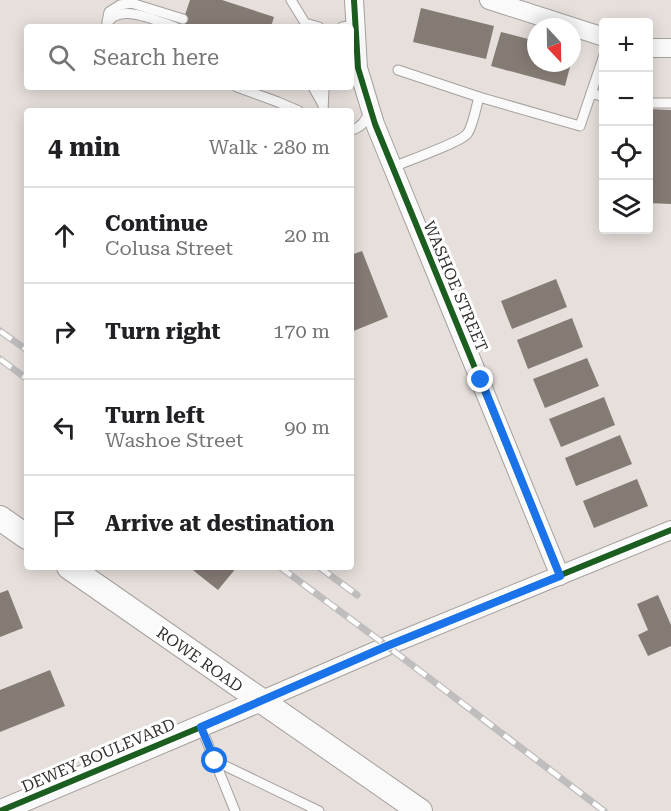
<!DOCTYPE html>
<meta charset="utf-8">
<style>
body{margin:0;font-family:"Roboto Serif",serif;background:#f6f6f6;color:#202124}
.controls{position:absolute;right:18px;top:18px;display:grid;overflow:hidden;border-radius:6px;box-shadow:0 3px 15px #0003}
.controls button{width:54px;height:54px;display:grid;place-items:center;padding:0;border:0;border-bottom:2px solid #e0e0e0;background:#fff;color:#202124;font:30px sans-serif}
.compass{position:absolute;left:527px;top:18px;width:54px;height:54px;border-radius:50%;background:#fff;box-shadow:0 3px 15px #0003;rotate:158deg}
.stop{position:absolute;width:18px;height:18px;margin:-14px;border:4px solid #1a73e8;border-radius:50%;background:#fff}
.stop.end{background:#1a73e8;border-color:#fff;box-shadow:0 2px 6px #0008}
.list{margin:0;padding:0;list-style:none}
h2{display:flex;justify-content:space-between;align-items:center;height:78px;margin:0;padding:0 24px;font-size:26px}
h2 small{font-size:20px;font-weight:400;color:#757577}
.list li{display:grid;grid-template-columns:39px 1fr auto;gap:18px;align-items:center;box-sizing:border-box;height:96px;padding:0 24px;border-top:2px solid #e0e0e0}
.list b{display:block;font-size:22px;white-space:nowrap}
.list p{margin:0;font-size:20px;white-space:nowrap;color:#757577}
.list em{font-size:20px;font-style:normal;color:#757577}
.icon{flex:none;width:33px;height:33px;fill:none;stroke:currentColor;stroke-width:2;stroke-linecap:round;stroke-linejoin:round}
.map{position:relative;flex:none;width:671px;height:811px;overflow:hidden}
.search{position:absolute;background:#fff;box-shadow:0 3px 15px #0003;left:24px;top:24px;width:330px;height:66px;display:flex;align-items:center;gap:15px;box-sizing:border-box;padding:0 21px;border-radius:6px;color:#757577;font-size:22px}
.panel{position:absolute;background:#fff;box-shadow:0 3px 15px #0003;left:24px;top:108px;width:330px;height:462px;border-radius:6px}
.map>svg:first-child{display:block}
.building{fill:#857b75}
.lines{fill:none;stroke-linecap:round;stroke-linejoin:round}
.service-casing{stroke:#a5a09e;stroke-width:11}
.minor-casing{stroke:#a5a09e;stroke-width:20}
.tertiary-casing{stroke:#a5a09e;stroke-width:23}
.secondary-casing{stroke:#a5a09e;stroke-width:26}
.service{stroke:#fbfafa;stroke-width:9}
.minor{stroke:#fbfafa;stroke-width:18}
.tertiary{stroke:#fbfafa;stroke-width:21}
.secondary{stroke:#fbfafa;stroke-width:24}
.rail-casing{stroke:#bfbdbd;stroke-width:7}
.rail{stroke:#fff;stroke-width:4.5;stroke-dasharray:14;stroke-linecap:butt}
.cycleway-casing{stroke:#fff;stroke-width:10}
.cycleway{stroke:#1b5e20;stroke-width:6}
.route{stroke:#1a73e8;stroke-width:8}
.labels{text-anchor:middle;stroke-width:6;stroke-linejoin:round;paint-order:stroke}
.street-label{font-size:16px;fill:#35312e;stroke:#fff}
</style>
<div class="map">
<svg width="671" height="811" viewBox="0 0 671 811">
<rect width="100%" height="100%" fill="#e6dfdc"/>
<g class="building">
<polygon points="190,0 222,0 274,17 271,27 181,27"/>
<polygon points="421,8 494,26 486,59 413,42"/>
<polygon points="501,32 536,41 536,63 571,63 565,86 491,66"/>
<polygon points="648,109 671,110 671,204 648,203"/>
<polygon points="362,251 388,317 351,332 351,255"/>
<polygon points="556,279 567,307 512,329 501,301"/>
<polygon points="572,318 583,347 528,369 517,340"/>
<polygon points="587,358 599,386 545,408 533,379"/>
<polygon points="604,397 615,425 561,447 549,419"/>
<polygon points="620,435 632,464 576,486 565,458"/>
<polygon points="637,479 648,506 594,528 583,501"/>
<polygon points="189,567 237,567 218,590"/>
<polygon points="8,590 23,628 0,637 0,593"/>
<polygon points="658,595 671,625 671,646 648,656 638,635 648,630 637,604"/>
<polygon points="50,670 65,706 0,732 0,690"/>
</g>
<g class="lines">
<g class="service-casing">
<g id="service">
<polyline points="127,0 131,3 183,19"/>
<polyline points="291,0 305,23 319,27"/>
<polyline points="107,22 109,12 120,5 131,3"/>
<path d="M 106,27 C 114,0 157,21 175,27"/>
<polyline points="342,27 355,25"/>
<polyline points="237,87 278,102 299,111"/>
<polyline points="313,87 322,103"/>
<polyline points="322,87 324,90 323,111"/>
<polyline points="591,93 604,97"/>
<polyline points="479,97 580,126 604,55"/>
<polyline points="648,103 671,103"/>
<path d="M 351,130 C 361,128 366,121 369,112"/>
<path d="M 393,167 C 405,162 461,142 467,134 C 473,126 476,107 479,97 L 398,70"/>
<polyline points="201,727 235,811"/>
<polyline points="215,761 319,811"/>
</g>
</g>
<g class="minor-casing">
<g id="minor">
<polyline points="354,0 358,68 375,124 560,576"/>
<polyline points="489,0 604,37"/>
<polyline points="648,48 671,48"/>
<polyline points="260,701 387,646 671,530"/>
</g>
</g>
<g class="tertiary-casing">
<polyline id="tertiary" points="0,811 260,701"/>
</g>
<g class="secondary-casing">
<g id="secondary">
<polyline points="0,518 27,537"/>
<polyline points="69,567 420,811"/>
</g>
</g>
<use href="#service" class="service"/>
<use href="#minor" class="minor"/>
<use href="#tertiary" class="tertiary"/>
<use href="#secondary" class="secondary"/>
<g class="rail-casing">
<g id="rail">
<polyline points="0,331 27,350"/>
<polyline points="0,359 27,379"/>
<polyline points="280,567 387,646 604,811"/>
<polyline points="319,567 357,595"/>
</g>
</g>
<use href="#rail" class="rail"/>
<g class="cycleway-casing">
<g id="cycleway">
<polyline points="354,0 358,68 375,124 560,576"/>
<polyline points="0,811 201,727 387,646 671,530"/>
</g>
</g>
<use href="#cycleway" class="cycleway"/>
</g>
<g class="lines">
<polyline class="route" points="215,761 201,727 387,646 560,576 481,380"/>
</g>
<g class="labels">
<g class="street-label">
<text transform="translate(456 286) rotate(67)" y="6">WASHOE STREET</text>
<text transform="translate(200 659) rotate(35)" y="6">ROWE ROAD</text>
<text transform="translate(98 755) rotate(-23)" y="6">DEWEY BOULEVARD</text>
</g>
</g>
</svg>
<div class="controls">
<button>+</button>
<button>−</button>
<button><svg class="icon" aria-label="locate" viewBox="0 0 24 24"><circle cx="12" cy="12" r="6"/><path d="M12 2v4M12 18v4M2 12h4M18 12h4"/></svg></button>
<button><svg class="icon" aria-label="layers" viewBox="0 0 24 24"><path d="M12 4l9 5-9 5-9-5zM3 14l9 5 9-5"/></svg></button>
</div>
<svg class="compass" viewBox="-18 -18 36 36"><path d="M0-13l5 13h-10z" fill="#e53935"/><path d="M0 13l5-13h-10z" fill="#757577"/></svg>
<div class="stop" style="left:215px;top:761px"></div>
<div class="stop end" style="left:481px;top:380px"></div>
<div class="search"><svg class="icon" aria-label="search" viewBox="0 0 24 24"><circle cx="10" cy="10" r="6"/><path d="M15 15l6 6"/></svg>Search here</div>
<section class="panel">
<h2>4 min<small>Walk · 280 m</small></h2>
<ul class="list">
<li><svg class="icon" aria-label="ahead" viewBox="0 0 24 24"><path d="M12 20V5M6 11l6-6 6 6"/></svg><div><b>Continue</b><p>Colusa Street</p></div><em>20 m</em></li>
<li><svg class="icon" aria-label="right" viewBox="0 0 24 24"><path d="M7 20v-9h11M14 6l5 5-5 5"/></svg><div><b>Turn right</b></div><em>170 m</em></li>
<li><svg class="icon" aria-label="left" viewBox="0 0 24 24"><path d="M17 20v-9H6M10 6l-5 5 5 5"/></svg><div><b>Turn left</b><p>Washoe Street</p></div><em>90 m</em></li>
<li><svg class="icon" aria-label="arrive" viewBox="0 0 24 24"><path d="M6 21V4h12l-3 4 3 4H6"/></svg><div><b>Arrive at destination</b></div></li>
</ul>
</section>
</div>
